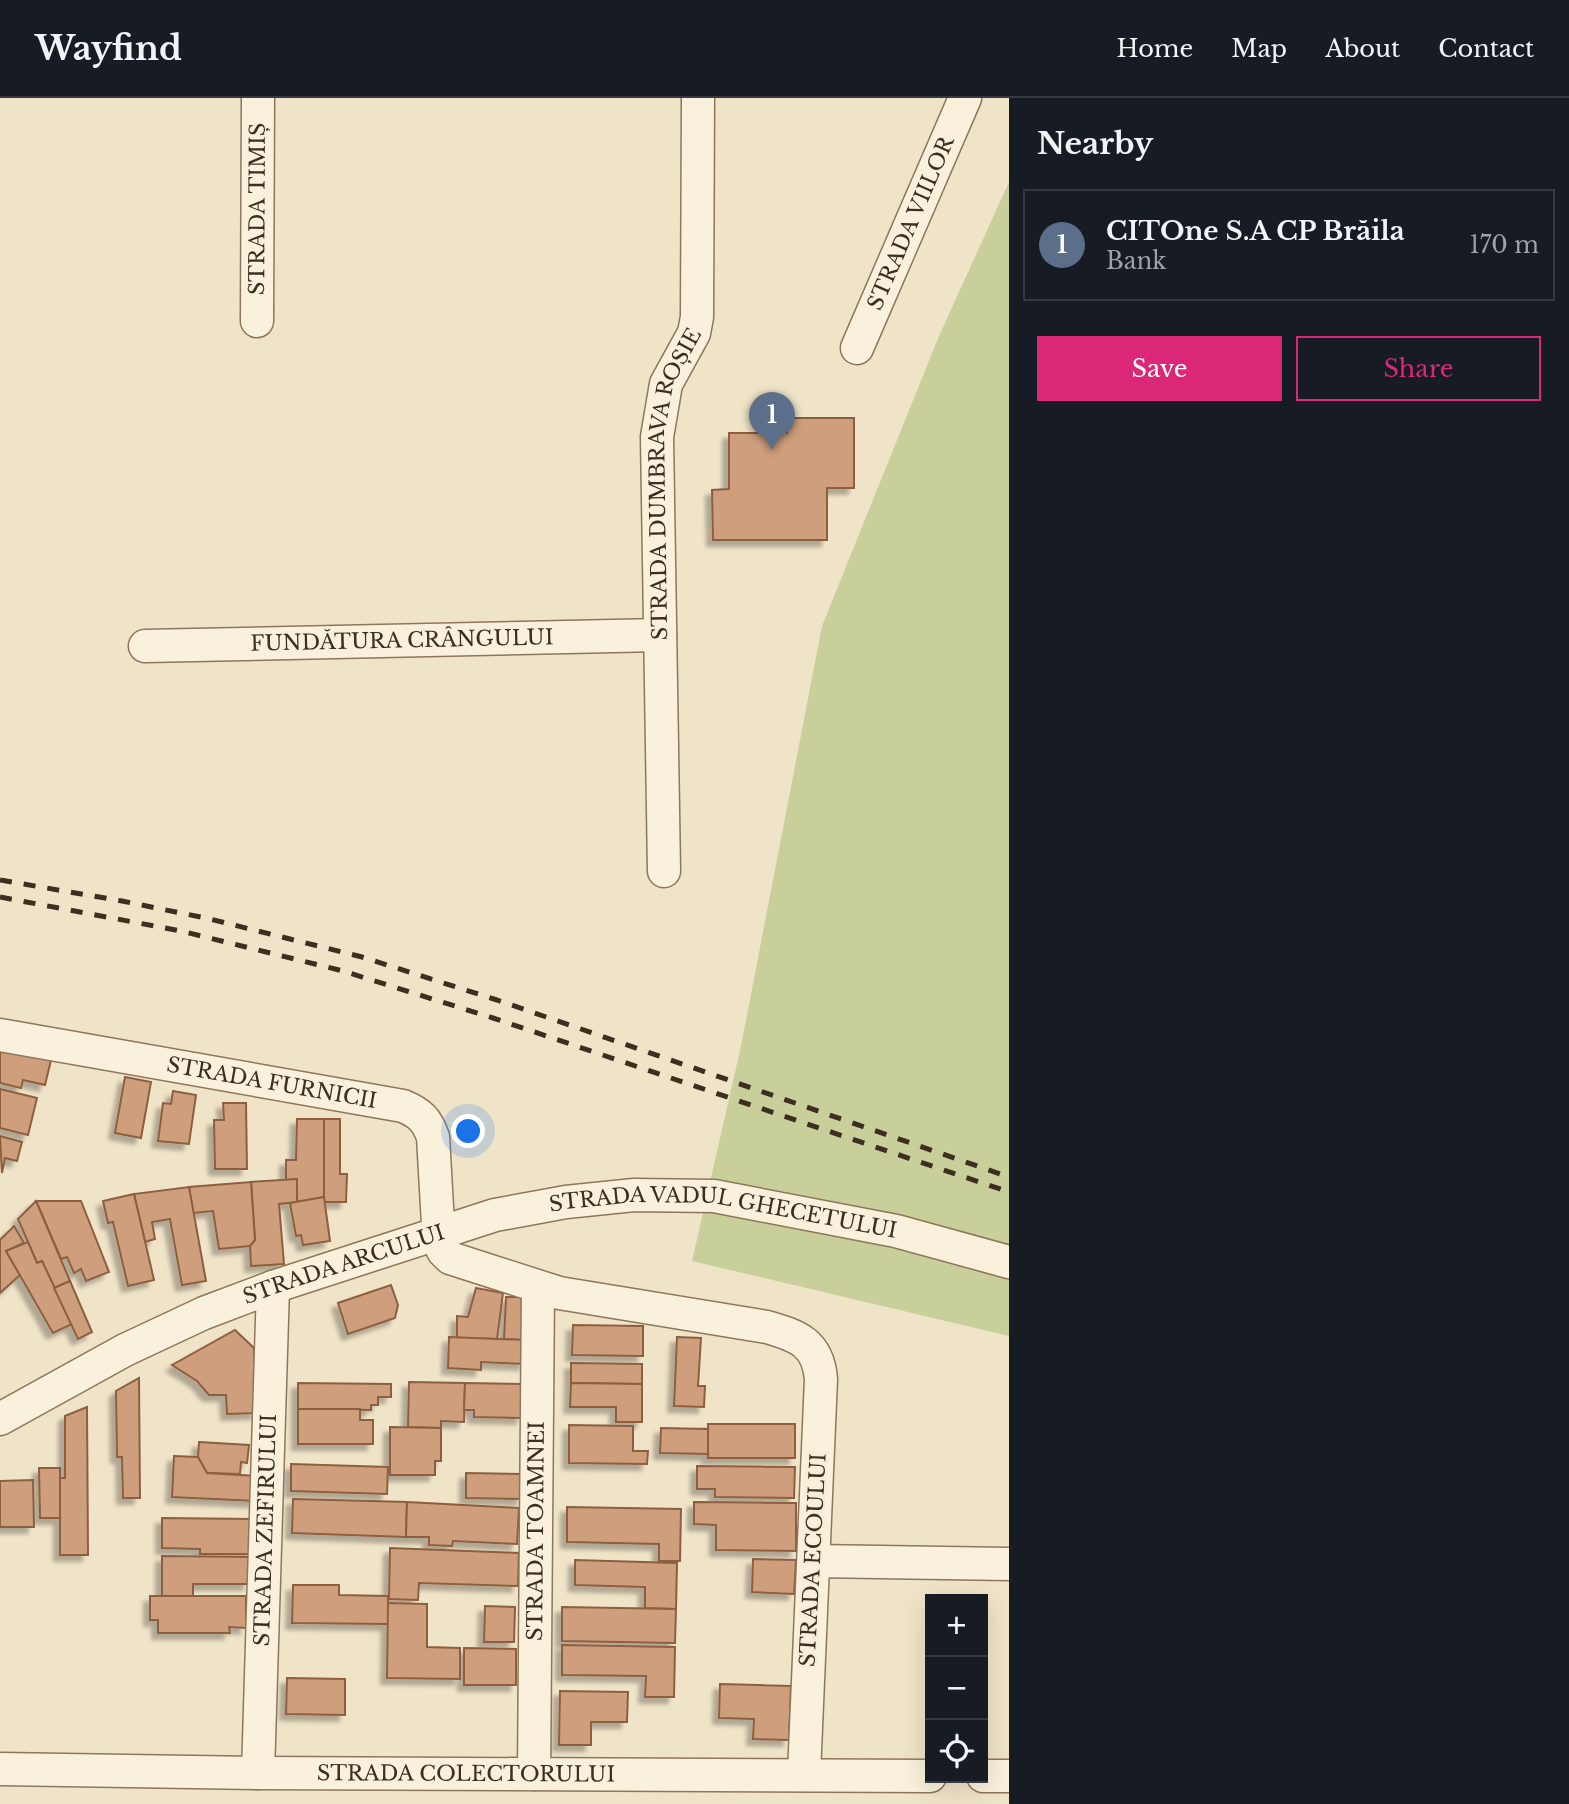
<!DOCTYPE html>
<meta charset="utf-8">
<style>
body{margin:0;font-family:"Libre Baskerville",serif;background:#242831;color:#f1f3f6}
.controls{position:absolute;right:21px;bottom:21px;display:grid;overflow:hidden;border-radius:0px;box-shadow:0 7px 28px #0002}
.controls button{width:63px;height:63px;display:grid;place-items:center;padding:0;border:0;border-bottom:2px solid #363941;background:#171b24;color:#f1f3f6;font:35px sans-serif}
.you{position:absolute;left:469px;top:1034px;width:24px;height:24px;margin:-18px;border:5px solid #fff;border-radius:50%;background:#1a73e8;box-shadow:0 0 0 10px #1a73e833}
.badge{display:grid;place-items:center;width:46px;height:46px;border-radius:50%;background:#db2777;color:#fff;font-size:23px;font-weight:700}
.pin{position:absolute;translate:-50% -58px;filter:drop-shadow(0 2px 4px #0008)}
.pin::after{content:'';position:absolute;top:37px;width:24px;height:21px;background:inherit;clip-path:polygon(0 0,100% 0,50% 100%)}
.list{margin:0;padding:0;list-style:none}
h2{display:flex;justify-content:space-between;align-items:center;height:91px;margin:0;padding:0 28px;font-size:30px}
h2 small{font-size:23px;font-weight:400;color:#9ea1a6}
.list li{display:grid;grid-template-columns:46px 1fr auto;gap:21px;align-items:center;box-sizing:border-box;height:112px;margin:0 14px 14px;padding:0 14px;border:2px solid #363941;border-radius:0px}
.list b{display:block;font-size:26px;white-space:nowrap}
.list p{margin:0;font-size:23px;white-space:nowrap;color:#9ea1a6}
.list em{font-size:23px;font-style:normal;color:#9ea1a6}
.actions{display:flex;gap:14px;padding:21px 28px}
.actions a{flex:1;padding:16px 0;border:2px solid #db2777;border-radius:0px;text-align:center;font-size:24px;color:#db2777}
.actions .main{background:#db2777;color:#fff}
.icon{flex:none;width:38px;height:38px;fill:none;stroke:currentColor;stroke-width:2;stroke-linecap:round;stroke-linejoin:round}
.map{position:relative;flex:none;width:1009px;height:1706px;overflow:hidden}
header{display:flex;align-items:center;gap:42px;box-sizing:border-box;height:98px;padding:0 35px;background:#171b24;border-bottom:2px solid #363941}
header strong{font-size:33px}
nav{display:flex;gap:38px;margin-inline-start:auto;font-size:24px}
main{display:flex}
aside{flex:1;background:#171b24}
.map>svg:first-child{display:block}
.green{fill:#c9cf9b}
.building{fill:#cf9f7d;stroke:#8d5f41;stroke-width:2;filter:url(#shadow)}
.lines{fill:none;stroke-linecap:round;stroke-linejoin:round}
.minor-casing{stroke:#8d765c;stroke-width:35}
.minor{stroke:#faf1dc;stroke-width:32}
.rail{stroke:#3d2e20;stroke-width:5;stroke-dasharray:12 12;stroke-linecap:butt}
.labels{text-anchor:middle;stroke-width:6;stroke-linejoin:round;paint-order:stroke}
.street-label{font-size:21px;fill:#3d2e20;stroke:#f7eed8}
</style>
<header>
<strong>Wayfind</strong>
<nav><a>Home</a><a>Map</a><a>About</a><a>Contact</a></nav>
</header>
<main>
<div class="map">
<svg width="1009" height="1706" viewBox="0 0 1009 1706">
<defs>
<filter id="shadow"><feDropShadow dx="-6" dy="6" stdDeviation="2" flood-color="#0004"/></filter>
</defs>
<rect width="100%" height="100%" fill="#f0e4c8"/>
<polygon class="green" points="1009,84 1009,1238 692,1163 741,948 822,528 939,238"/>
<g class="building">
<polygon points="788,320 854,320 854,390 827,390 827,442 713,442 712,392 729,391 729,335 787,335"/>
<polygon points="0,946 52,958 45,987 23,982 21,990 0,985"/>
<polygon points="125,979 151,984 141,1040 115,1035"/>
<polygon points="0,991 37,1000 28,1037 0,1030"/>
<polygon points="173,993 196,997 189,1046 158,1043 163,1005 171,1006"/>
<polygon points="223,1005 246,1005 247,1071 215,1071 214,1022 224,1022"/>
<polygon points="297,1021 324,1021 324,1099 297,1104 297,1081 286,1082 286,1062 296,1062"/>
<polygon points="324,1021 340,1021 340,1076 347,1076 346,1104 324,1104"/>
<polygon points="0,1038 22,1044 17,1063 5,1060 2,1075"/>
<polygon points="297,1081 297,1104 279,1106 284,1166 251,1168 250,1148 255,1142 251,1084"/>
<polygon points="251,1084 255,1142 250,1148 219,1151 213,1113 193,1115 189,1089"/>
<polygon points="189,1089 206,1183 182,1187 170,1121 152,1124 155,1141 145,1144 134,1096"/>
<polygon points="134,1096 154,1182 128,1188 113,1124 108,1125 103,1103"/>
<polygon points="324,1099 330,1143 303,1147 301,1137 296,1138 290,1105"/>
<polygon points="36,1103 81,1103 109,1174 86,1183 81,1171 74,1175 67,1159 61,1161"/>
<polygon points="36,1103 70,1183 54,1190 42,1163 37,1165 18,1121"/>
<polygon points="14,1128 24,1145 6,1153 20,1177 0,1195 0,1142"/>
<polygon points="28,1144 37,1165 42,1163 72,1226 53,1235 6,1153"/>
<polygon points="70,1183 92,1234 78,1241 54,1190"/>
<polygon points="391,1187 398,1207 395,1220 348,1236 338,1205"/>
<polygon points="476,1190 503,1195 497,1241 457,1240 457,1218 468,1219"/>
<polygon points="506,1199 527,1199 526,1242 504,1241"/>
<polygon points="573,1227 643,1228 643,1258 572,1257"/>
<polygon points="235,1232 254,1250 257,1315 227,1316 226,1297 209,1297 197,1283 172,1267"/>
<polygon points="449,1239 526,1242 525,1266 481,1264 481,1272 448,1270"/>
<polygon points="677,1239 701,1240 698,1288 705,1288 704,1309 674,1308"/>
<polygon points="571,1265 642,1266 642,1286 571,1285"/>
<polygon points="139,1280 140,1400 123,1400 122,1359 117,1359 116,1293"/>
<polygon points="409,1284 465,1285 464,1324 441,1323 441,1330 408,1329"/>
<polygon points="298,1285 391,1286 391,1299 378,1299 378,1307 371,1307 371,1312 298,1311"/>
<polygon points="465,1285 523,1286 522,1320 474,1319 474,1312 464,1312"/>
<polygon points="571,1285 642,1286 642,1324 616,1324 616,1309 570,1309"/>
<polygon points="87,1309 88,1457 60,1457 60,1380 65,1380 65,1318"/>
<polygon points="298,1311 360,1311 360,1322 373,1322 373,1346 298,1346"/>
<rect x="708" y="1326" width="87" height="34"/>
<polygon points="569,1327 633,1328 633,1353 648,1353 647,1366 569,1365"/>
<polygon points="390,1329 441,1330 441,1363 435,1363 435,1377 390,1377"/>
<polygon points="661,1330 708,1331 708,1356 660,1355"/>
<polygon points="199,1344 249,1347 247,1365 241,1364 240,1376 207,1375 198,1359"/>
<polygon points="174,1358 198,1359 207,1375 257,1378 256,1403 172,1399"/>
<polygon points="291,1366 388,1369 387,1396 291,1393"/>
<polygon points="697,1368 795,1369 794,1400 715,1399 715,1391 697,1391"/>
<polygon points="39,1370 60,1370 60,1420 40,1420"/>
<polygon points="466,1375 522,1376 522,1401 466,1400"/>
<polygon points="33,1382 34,1429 0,1429 0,1383"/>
<polygon points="293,1401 407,1404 406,1439 292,1435"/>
<polygon points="407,1404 519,1410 517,1446 453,1443 452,1448 429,1447 429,1439 406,1439"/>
<polygon points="694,1404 796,1405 796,1453 716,1452 716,1427 694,1426"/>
<polygon points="567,1409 681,1411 680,1463 659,1463 659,1446 567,1444"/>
<polygon points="162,1420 253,1421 253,1456 200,1456 200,1451 162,1450"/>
<polygon points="390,1450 519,1455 518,1488 419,1485 418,1502 389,1501"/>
<polygon points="162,1458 250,1459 249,1486 193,1486 193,1498 162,1499"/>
<polygon points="753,1461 796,1462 794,1496 752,1494"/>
<polygon points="575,1462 677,1465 676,1511 645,1510 645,1489 575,1487"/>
<polygon points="293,1487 339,1487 339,1497 388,1498 388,1526 292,1525"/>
<polygon points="150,1498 246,1498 246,1530 229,1529 230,1535 158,1535 158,1522 150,1522"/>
<polygon points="388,1505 427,1506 427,1549 460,1550 460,1581 387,1580"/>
<polygon points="485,1508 515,1509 514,1544 484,1544"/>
<polygon points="562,1509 676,1511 675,1545 562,1543"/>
<polygon points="562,1547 675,1549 674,1599 645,1599 646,1578 562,1577"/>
<polygon points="464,1550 516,1551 516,1587 464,1587"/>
<polygon points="287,1580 345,1581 345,1617 286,1616"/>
<polygon points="720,1586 791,1588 789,1642 753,1641 754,1621 719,1620"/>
<polygon points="560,1593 628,1594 627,1624 591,1624 591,1647 559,1647"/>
</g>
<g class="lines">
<g class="minor-casing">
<g id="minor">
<path id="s1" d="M 257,223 L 258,0"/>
<path id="s2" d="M 857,250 L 965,0"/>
<path id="s3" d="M 145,548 L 660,537"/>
<path id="s4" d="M 664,773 L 657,339 L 666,286 L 694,235 L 697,219 L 698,0"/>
<path id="s5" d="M 0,937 L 403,1008 C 420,1015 427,1022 433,1039 L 439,1144 L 443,1153 L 450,1160 L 559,1195 L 767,1229 C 798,1238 818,1245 821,1281 L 804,1676"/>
<path id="s6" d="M 0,1321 L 125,1252 L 204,1215 L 273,1189 L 495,1117 L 566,1104 L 634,1097 L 714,1098 L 896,1133 L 1009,1164"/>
<polyline points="814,1463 1009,1466"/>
<path id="s7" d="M 0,1671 L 258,1675 L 930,1678"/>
<path id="s8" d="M 258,1675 L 273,1189"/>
<path id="s9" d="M 534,1676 L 538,1190"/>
<polyline points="983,1678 1009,1678"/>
</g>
</g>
<use href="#minor" class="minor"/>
<g class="rail">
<polyline points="0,782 122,803 210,821 362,859 497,902 1009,1079"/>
<polyline points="0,799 181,833 343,873 493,920 1009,1094"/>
</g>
</g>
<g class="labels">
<g class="street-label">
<text dy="7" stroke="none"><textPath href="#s1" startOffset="112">STRADA TIMIȘ</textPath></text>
<text dy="7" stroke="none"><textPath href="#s2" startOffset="136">STRADA VIILOR</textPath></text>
<text dy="7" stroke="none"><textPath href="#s4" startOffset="390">STRADA DUMBRAVA ROȘIE</textPath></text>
<text dy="7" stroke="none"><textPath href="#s3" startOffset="257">FUNDĂTURA CRÂNGULUI</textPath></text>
<text dy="7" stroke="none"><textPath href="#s5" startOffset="276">STRADA FURNICII</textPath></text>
<text dy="7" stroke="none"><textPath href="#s6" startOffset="768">STRADA VADUL GHECETULUI</textPath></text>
<text dy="7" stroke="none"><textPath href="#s6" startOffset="378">STRADA ARCULUI</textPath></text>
<text dy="7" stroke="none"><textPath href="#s8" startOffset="243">STRADA ZEFIRULUI</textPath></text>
<text dy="7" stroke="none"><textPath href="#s9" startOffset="243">STRADA TOAMNEI</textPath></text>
<text transform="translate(813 1462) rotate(-87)" y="7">STRADA ECOULUI</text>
<text dy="7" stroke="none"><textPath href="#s7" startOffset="466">STRADA COLECTORULUI</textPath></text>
</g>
</g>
</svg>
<div class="controls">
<button>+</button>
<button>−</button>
<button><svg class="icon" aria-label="locate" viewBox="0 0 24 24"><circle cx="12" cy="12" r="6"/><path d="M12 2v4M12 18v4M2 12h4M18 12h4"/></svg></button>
</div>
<div class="you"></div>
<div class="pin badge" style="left:772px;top:352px;background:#5c6f8a">1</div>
</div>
<aside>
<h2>Nearby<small></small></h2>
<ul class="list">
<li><span class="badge" style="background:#5c6f8a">1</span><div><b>CITOne S.A CP Brăila</b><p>Bank</p></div><em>170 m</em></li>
</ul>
<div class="actions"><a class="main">Save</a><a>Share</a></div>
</aside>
</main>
